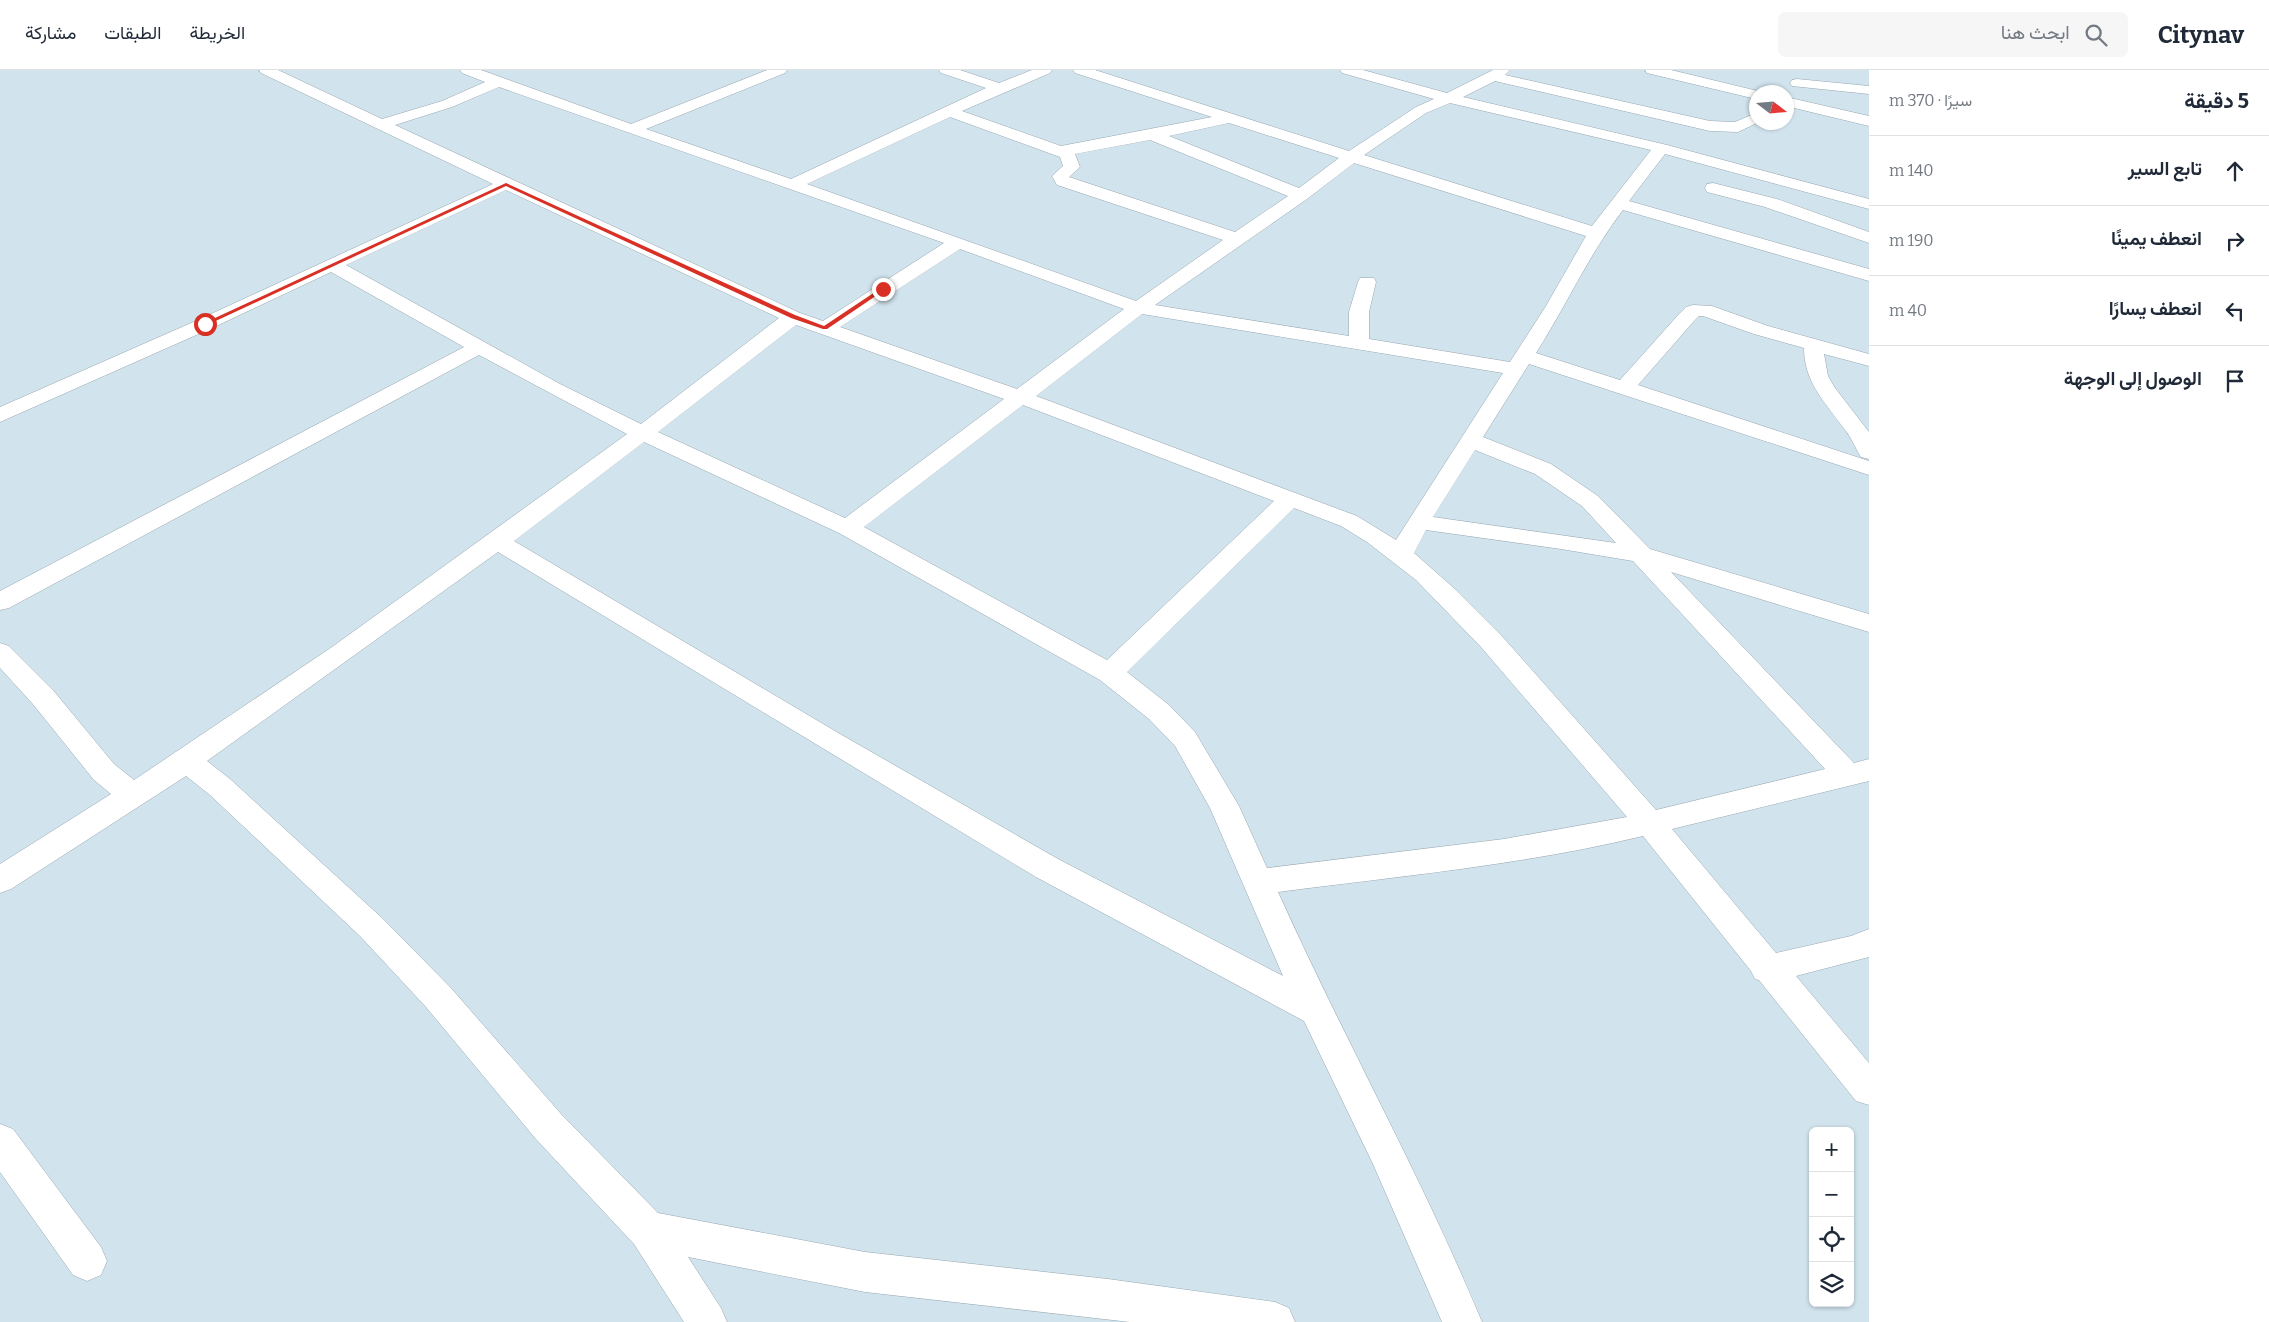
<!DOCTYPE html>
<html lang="ar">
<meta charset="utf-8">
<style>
body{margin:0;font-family:Bitter,Vazirmatn,serif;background:#f6f6f7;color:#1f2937;direction:rtl}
.controls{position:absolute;right:15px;bottom:15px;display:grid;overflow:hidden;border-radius:8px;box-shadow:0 1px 4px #0004}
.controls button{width:45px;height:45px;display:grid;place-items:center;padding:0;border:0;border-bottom:1px solid #e0e1e3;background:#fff;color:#1f2937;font:25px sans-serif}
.compass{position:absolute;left:1749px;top:15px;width:45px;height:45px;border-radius:50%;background:#fff;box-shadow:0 1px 4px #0004;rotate:106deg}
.stop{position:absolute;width:15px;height:15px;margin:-11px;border:4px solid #d93025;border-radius:50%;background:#fff}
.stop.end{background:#d93025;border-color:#fff;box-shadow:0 1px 5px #0008}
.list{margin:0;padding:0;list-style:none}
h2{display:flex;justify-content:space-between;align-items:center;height:65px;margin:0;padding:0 20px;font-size:21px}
h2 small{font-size:16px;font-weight:400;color:#747a83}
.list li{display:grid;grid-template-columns:32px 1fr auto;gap:15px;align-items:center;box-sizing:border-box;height:70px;padding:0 20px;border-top:1px solid #e0e1e3}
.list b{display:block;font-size:19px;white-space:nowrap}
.list em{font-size:16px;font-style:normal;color:#747a83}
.icon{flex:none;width:28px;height:28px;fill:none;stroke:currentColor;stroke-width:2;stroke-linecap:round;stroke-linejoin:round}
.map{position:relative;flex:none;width:1869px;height:1252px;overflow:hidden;direction:ltr}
header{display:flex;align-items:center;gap:30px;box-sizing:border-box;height:70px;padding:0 25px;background:#fff;border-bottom:1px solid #e0e1e3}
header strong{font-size:24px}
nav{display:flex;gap:28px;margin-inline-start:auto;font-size:18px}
.search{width:350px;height:45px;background:#f6f6f7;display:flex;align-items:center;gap:12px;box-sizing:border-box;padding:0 18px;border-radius:8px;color:#747a83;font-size:19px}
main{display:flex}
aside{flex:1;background:#fff}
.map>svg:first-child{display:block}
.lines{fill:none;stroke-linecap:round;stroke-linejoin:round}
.minor-casing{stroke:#97a7b1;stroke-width:1}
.minor{fill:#fff;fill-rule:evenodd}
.route{fill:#d93025}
</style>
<header>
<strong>Citynav</strong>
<div class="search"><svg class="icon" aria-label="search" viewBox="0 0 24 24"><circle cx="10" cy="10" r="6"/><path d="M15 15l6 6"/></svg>ابحث هنا</div>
<nav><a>الخريطة</a><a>الطبقات</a><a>مشاركة</a></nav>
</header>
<main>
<aside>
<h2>5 دقيقة<small>سيرًا · 370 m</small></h2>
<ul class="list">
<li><svg class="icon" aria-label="ahead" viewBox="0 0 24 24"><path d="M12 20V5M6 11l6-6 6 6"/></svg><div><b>تابع السير</b></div><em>140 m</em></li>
<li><svg class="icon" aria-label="right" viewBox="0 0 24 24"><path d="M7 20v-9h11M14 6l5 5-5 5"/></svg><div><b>انعطف يمينًا</b></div><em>190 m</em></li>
<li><svg class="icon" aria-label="left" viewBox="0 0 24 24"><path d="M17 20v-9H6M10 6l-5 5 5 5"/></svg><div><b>انعطف يسارًا</b></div><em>40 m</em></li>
<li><svg class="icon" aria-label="arrive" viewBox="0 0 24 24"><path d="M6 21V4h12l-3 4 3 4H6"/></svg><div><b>الوصول إلى الوجهة</b></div></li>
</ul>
</aside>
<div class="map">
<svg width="1869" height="1252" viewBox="0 0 1869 1252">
<rect width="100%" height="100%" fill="#d1e3ed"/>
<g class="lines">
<g class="minor-casing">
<g id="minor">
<path d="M 259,0 L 278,0 L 382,49 L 442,31 L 485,12 L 462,3 L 460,0 L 481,0 L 631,54 L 767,0 L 787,0 L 785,3 L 646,59 L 791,109 L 986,18 L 941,3 L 939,0 L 960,0 L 999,13 L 1032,0 L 1052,0 L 1050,3 L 962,41 L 1061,76 L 1212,47 L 1075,3 L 1073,0 L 1095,0 L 1349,81 L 1416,37 L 1434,29 L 1342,3 L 1340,0 L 1363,0 L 1447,23 L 1493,0 L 1510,0 L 1505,5 L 1710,51 L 1735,52 L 1756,43 L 1756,52 L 1759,52 L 1738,62 L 1710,61 L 1495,11 L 1463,27 L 1667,75 L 1869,129 L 1869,139 L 1665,84 L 1629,131 L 1869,199 L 1869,211 L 1623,140 C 1589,184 1566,236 1536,283 L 1620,310 L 1680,243 L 1686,237 L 1693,235 L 1712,236 L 1768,256 L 1869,284 L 1869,296 L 1824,284 L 1828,306 L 1835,318 L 1869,362 L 1869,389 L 1861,387 C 1855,378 1852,368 1845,360 C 1826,333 1804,313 1804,278 L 1754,264 L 1703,246 L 1699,246 L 1694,251 L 1638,315 L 1869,391 L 1869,405 L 1529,294 L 1483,367 L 1551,394 L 1598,426 L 1650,479 L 1869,544 L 1869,562 L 1671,502 L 1854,693 L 1869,689 L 1869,711 L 1672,759 L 1776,883 L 1851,866 L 1869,859 L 1869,887 L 1796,906 L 1869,993 L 1869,1035 L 1856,1031 L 1759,910 L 1755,909 L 1751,901 L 1643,766 C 1523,795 1400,806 1278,822 C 1343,967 1421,1105 1482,1252 L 1442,1252 L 1373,1094 L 1304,951 L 1036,807 L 498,482 L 207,691 L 230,709 L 382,848 L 450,917 L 561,1044 L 658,1143 L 865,1182 L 1108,1209 L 1275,1232 L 1289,1238 L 1295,1252 L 1130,1252 L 865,1222 L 688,1187 L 721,1238 L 727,1252 L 684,1252 L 634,1174 L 535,1068 L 426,937 L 360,866 L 210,725 L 186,706 L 11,819 L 0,823 L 0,794 L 111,724 L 94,710 L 32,633 L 0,598 L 0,573 L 9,576 L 52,619 L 114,694 L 134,710 L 332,577 L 627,364 L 479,285 L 9,538 L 0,540 L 0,521 L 464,277 L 331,202 L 212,258 L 0,352 L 0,337 L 198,250 L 493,114 L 261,3 ZM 499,17 L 944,173 L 823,251 L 800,243 L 395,55 L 452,37 ZM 1450,33 L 1651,80 L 1592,156 L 1364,85 L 1426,43 ZM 950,47 L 1060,87 L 1063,96 L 1052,106 L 1057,115 L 1223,170 L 1136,231 L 807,114 ZM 1229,53 L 1339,88 L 1299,118 L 1169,66 ZM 1150,70 L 1288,126 L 1235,162 L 1069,107 L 1080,97 L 1075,84 ZM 1354,93 L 1586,166 L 1546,236 L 1510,292 L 1369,269 L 1369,242 L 1376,212 L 1374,208 L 1360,208 L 1358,212 L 1349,242 L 1349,266 L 1155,235 L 1307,129 ZM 506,120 L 779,248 L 641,354 L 560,314 L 346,195 ZM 960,179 L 1124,239 L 1017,319 L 840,257 ZM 1142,244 L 1503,303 L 1396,470 L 1357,446 L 1036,326 ZM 796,255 L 1004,329 L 845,448 L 658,362 ZM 1023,335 L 1274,431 L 1107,590 L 864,457 ZM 644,372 L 839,463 L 1100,610 L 1149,649 L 1175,676 L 1210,738 L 1283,906 L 1058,789 L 840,664 L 514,471 ZM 1475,380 L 1535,404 L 1582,436 L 1616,473 L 1433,447 ZM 1294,438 L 1341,456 L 1367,472 L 1416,510 L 1481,577 L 1627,747 L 1504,769 L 1267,798 L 1239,736 L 1195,662 L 1169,635 L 1127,602 ZM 1426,460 L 1561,479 L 1633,491 L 1825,699 L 1656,740 L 1500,564 L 1456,520 L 1414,483 Z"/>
<polygon points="1645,0 1671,0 1762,22 1756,22 1756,29 1647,3"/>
<polygon points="1797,9 1869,16 1869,24 1792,16 1790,13 1792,10"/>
<polygon points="1786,27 1869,46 1869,56 1786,36"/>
<polygon points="1713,113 1777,129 1869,162 1869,173 1765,137 1707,122 1705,118 1707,114"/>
<polygon points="0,1054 13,1059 101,1177 107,1191 101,1205 87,1211 73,1205 0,1102"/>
</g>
</g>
<use href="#minor" class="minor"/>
</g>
<polygon class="route" points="506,113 795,245 824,256 881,218 886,219 827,259 823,259 791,248 506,116 207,255 202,254"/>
</svg>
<div class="controls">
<button>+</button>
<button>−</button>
<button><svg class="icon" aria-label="locate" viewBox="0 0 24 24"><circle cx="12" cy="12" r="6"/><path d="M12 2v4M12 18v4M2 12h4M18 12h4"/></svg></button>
<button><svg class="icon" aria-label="layers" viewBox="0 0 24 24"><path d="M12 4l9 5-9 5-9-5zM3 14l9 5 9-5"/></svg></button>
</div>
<svg class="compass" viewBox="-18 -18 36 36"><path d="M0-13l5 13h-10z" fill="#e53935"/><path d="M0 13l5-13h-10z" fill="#747a83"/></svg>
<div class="stop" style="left:205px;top:254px"></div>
<div class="stop end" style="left:883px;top:219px"></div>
</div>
</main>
